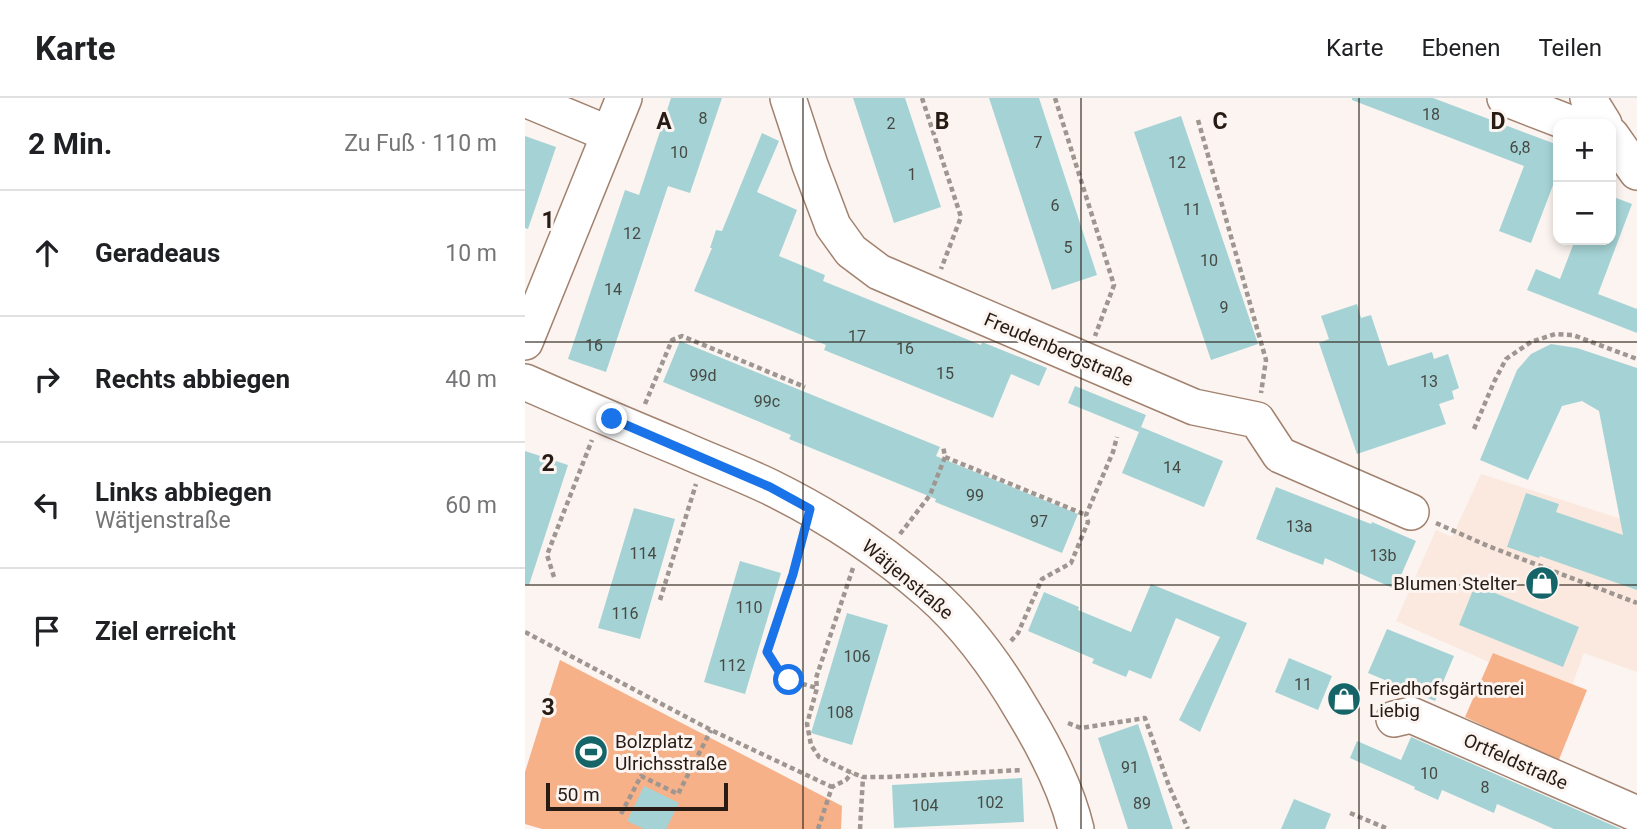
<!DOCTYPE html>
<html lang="de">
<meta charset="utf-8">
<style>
body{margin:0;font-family:Roboto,sans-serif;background:#f6f6f6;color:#202124}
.controls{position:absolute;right:21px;top:21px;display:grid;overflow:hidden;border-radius:14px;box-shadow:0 4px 10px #0003}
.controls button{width:63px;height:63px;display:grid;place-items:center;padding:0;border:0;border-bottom:2px solid #e0e0e0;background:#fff;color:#202124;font:35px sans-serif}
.scale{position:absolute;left:21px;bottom:18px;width:182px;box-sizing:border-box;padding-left:7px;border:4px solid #271b14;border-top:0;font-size:19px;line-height:24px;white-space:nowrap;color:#271b14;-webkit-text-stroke:5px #fbf4f0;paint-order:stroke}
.stop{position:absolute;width:21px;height:21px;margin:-16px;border:5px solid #1a73e8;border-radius:50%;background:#fff}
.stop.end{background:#1a73e8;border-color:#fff;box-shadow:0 2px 7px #0008}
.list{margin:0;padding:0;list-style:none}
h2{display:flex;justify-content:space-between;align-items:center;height:91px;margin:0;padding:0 28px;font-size:30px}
h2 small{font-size:23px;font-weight:400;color:#757577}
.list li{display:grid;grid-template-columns:46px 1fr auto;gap:21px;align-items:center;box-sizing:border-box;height:126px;padding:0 28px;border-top:2px solid #e0e0e0}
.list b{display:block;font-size:26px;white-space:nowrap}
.list p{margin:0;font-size:23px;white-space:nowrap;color:#757577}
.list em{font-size:23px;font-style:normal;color:#757577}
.icon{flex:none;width:38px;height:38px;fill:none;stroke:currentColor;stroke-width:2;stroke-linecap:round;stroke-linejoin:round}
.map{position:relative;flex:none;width:1112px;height:731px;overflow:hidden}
header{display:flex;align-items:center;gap:42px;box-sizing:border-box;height:98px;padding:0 35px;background:#fff;border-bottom:2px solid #e0e0e0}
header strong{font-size:33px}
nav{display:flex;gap:38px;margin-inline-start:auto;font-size:24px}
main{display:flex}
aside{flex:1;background:#fff}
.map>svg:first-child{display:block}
.built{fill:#fbe9df}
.green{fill:#f6b189}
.building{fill:#a5d3d5}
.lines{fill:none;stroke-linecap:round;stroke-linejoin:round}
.minor-casing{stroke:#a2826f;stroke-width:38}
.path{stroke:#9f9691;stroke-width:4.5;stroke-dasharray:5 3.5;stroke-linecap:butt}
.minor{stroke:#fff;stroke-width:35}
.route{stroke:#1a73e8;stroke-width:9}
.grid{fill:none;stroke:#271b14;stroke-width:2;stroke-opacity:0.55}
.labels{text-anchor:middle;stroke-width:6;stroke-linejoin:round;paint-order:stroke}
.number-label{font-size:16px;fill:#464944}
.street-label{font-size:19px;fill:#271b14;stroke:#fbf4f0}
.poi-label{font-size:19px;fill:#271b14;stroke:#fbf4f0;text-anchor:start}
.grid-label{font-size:23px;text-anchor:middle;font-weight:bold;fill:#271b14;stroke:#fbf4f0;stroke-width:6;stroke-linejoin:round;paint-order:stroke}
</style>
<header>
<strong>Karte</strong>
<nav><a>Karte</a><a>Ebenen</a><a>Teilen</a></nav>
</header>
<main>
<aside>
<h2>2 Min.<small>Zu Fuß · 110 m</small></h2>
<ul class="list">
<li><svg class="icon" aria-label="ahead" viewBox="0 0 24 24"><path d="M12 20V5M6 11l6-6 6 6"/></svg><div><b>Geradeaus</b></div><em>10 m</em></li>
<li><svg class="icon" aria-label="right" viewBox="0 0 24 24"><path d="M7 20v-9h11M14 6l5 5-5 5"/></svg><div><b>Rechts abbiegen</b></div><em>40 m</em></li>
<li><svg class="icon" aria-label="left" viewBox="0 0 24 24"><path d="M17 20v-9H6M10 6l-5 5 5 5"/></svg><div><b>Links abbiegen</b><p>Wätjenstraße</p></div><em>60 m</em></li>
<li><svg class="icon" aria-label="arrive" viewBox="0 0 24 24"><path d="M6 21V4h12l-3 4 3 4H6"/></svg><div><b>Ziel erreicht</b></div></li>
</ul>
</aside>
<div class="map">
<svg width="1112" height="731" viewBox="0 0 1112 731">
<rect width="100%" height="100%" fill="#fbf4f0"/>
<polygon class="built" points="956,376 1112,426 1112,574 1059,555 1047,587 969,555 964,564 871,523 911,432 927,439"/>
<g class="green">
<polygon points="968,555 1062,592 1033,664 940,619"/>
<polygon points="35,562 317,708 316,731 17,731 0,726 0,674"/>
</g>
<g class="building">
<polygon points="146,0 197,0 165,95 143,88 81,274 43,261 100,92 114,97"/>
<polygon points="328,0 380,0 416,109 369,125"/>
<polygon points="464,0 514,0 572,177 527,192"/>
<polygon points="827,0 908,0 1033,47 1033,74 1006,145 974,133 999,68 827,2"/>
<polygon points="656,18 733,246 686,262 609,34"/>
<polygon points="237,35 254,43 232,94 272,112 254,158 300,177 298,183 456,247 457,244 522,270 514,288 486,276 468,320 299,252 301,247 169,193 187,150 185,150 191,132 197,133"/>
<polygon points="0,38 31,49 3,131 0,130"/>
<polygon points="1086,98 1107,106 1073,196 1112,211 1112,235 1002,192 1011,171 1035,181 1050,142 1082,142 1086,143"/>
<polygon points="832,206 836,220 846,217 863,268 907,254 909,261 923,256 934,290 927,293 929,301 914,306 921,326 832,356 794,245 804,241 796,218"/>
<polygon points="155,243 415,349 411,358 553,416 537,455 410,404 411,401 264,341 266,337 138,284"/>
<polygon points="1026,246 1052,250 1112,270 1112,492 1015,458 1014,460 982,449 1001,395 1034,406 1031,414 1098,437 1074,313 1057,303 1037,308 1003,382 955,362 992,272 1006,256"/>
<polygon points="550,288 621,317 614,334 543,305"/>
<polygon points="616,329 698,363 679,409 597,375"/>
<polygon points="0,353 43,367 4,487 0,486"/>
<polygon points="751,389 846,426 847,424 891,443 870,491 800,460 798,467 731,441"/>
<polygon points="109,410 150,421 115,541 73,530"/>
<polygon points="215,463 256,475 220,596 179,584"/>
<polygon points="626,486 722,525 675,634 654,622 695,539 651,520 626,581 604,572 601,579 567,565 569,561 503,533 519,494 554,509 553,512 606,534"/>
<polygon points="950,487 1054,529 1038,569 934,527"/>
<polygon points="322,515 363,527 327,647 286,635"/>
<polygon points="862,531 929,558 910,603 843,575"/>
<polygon points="764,560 807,578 793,612 750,594"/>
<polygon points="613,626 623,655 648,731 603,731 573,640"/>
<polygon points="886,639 1096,731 1029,731 972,706 969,715 917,692 913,702 889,691 890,689 825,660 832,643 876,662"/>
<polygon points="497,680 499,724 369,730 367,687"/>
<polygon points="119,688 154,705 141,731 119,731 102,723"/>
<polygon points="769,701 806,716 800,731 756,731"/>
</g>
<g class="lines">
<g class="minor-casing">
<g id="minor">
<polyline points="263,0 285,67 308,128 326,153 354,174 669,309 732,322 755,357 886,414"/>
<polyline points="980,0 1047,26"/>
<polyline points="1063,0 1079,26"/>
<polyline points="0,1 84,36"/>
<polyline points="1086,37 1112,74"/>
<polyline points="0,244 99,0"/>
<path d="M 0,284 C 52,307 104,329 157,351 C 186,364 216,375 245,389 C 302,417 356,452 404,494 C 443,528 473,570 499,615 C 519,648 542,693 551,731"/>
<polyline points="869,621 886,617 1112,716"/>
</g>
</g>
<g class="path">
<polyline points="397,0 436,119 416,171"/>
<polyline points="530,0 589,187 570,238"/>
<polyline points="673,22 741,262 736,295"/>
<polyline points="120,306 147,242 157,238 280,289"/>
<polyline points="949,331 969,284 981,261 1006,244 1030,236 1048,237 1112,261"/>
<polyline points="420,359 561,417"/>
<polyline points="911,425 963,448 1112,505"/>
<polyline points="375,436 405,397 420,359 418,348"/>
<polyline points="278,439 268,476 242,554 254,573 264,582 292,590"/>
<polyline points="328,470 291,580 292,590 282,626 286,647 294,659 327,675 338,679 361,679 498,672"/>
<polyline points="29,479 22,457 67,342"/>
<polyline points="135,502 171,386"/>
<polyline points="0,534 186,632 307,689"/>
<polyline points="486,543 493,535 517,481 546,465 563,424 561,417 588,354 592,339"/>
<polyline points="543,625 556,630 620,620 644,688 663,731"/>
<polyline points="825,715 863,731"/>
<polyline points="96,716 116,678 153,696 186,632"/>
<polyline points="293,731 307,689 321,682 327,675"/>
<polyline points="335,731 338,679"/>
</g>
<use href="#minor" class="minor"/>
</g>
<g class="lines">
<polyline class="route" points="87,321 245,389 285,411 268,476 242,554 254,573 264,582"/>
</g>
<path class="grid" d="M 278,0 L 278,731M 556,0 L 556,731M 834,0 L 834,731M 0,244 L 1112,244M 0,487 L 1112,487"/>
<defs>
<g id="shop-disc" transform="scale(1.75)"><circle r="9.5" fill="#156468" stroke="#fbf4f0"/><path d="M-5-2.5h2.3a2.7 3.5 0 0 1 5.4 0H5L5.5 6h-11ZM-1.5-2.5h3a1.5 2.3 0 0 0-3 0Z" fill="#fff"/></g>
<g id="stadium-disc" transform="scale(1.75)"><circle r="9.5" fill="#156468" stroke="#fbf4f0"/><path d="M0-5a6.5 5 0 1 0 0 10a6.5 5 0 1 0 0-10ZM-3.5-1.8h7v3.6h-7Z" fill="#fff"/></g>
</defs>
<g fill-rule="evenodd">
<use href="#shop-disc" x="1017" y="485"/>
<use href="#shop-disc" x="819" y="601"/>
<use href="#stadium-disc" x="66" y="654"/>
</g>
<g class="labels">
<g class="number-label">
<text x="906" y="22">18</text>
<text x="178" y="26">8</text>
<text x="366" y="31">2</text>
<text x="513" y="50">7</text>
<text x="995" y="55">6,8</text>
<text x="154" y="60">10</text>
<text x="652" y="70">12</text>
<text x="387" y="82">1</text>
<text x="530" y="113">6</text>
<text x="667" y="117">11</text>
<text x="107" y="141">12</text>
<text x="543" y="155">5</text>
<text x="684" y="168">10</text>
<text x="88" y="197">14</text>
<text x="699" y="215">9</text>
<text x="332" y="244">17</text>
<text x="69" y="253">16</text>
<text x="380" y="256">16</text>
<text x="420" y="281">15</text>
<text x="178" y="283">99d</text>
<text x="904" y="289">13</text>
<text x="242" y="309">99c</text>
<text x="647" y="375">14</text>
<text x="450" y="403">99</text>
<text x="514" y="429">97</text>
<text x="774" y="434">13a</text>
<text x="118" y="461">114</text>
<text x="858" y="463">13b</text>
<text x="224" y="515">110</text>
<text x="100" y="521">116</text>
<text x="332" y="564">106</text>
<text x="207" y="573">112</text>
<text x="778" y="592">11</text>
<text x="315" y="620">108</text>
<text x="605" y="675">91</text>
<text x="904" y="681">10</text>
<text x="960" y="695">8</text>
<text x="465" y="710">102</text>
<text x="617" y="711">89</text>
<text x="400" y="713">104</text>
</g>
<g class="street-label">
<text transform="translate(534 251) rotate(23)" y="7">Freudenbergstraße</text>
<text transform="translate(383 481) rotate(40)" y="7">Wätjenstraße</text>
<text transform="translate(991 663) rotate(24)" y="7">Ortfeldstraße</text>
</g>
<g class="poi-label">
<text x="992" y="492" text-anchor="end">Blumen Stelter</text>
<text x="844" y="597">Friedhofsgärtnerei<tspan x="844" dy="22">Liebig</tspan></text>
<text x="90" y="650">Bolzplatz<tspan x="90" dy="22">Ulrichsstraße</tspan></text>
</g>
</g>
<g class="grid-label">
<text x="139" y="31">A</text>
<text x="417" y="31">B</text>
<text x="695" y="31">C</text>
<text x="973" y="31">D</text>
<text x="23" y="130">1</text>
<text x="23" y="373">2</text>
<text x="23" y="617">3</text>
</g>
</svg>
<div class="controls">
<button>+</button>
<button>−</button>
</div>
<div class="scale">50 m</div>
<div class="stop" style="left:264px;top:582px"></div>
<div class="stop end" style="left:87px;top:321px"></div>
</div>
</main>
